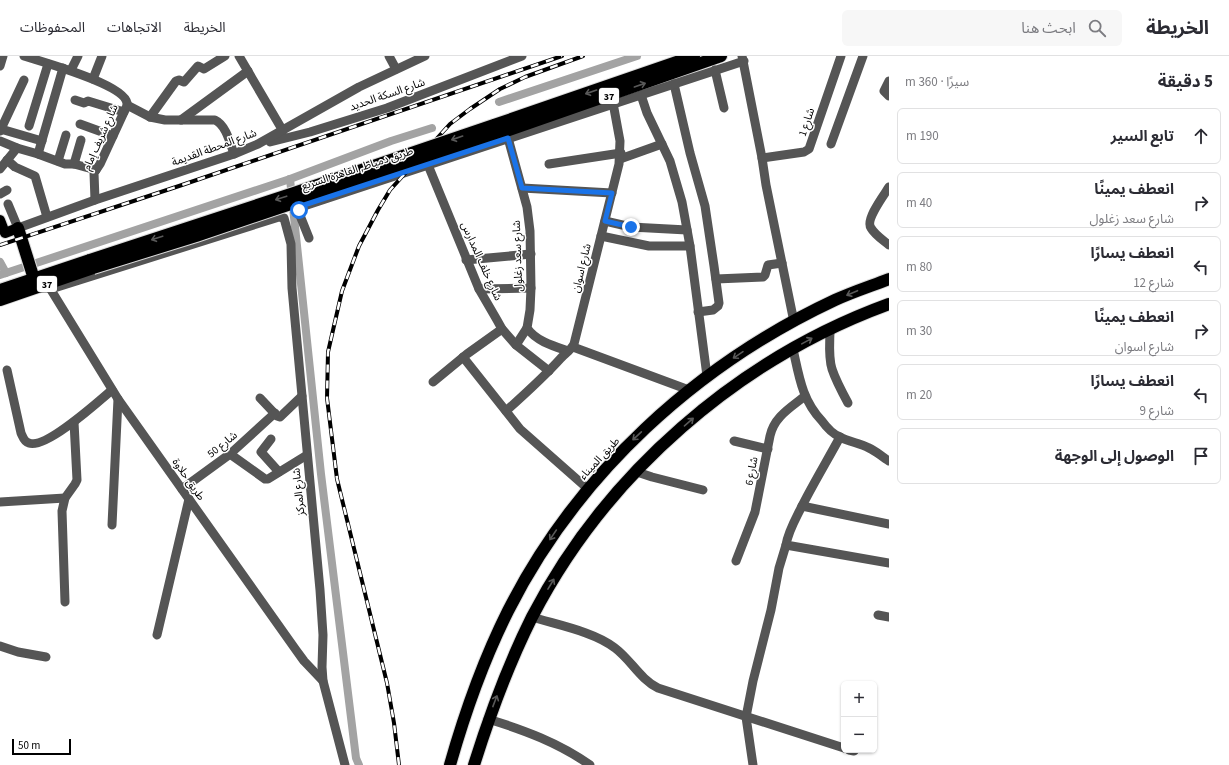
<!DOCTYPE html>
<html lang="ar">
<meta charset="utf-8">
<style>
body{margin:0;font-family:"Source Sans 3","Noto Sans Arabic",sans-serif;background:#f7f7f7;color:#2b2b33;direction:rtl}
.controls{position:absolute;right:12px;bottom:12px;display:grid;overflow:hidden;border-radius:6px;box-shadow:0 1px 3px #0004}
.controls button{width:36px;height:36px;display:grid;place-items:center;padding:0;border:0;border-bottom:1px solid #e1e1e2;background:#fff;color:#2b2b33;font:20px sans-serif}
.scale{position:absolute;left:12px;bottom:10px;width:59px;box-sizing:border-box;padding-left:4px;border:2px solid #000;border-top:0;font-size:11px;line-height:14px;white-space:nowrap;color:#000;-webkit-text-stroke:3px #fff;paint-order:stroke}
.stop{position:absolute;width:12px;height:12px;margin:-9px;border:3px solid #1a73e8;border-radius:50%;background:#fff}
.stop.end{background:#1a73e8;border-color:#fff;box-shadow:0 1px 4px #0008}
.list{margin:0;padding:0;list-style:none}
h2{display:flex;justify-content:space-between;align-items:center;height:52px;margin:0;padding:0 16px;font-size:17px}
h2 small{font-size:13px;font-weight:400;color:#7c7c81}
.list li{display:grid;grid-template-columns:26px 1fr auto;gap:12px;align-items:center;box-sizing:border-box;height:56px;margin:0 8px 8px;padding:0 8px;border:1px solid #e1e1e2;border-radius:6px}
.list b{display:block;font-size:15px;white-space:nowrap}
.list p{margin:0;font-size:13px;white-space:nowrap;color:#7c7c81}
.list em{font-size:13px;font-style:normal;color:#7c7c81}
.icon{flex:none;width:22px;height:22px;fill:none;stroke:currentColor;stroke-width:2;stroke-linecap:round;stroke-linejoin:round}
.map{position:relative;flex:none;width:889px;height:709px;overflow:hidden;direction:ltr}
header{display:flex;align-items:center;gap:24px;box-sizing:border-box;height:56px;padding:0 20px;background:#fff;border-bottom:1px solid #e1e1e2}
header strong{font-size:19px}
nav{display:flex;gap:22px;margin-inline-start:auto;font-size:14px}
.search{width:280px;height:36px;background:#f7f7f7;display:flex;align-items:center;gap:10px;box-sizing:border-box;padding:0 14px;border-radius:6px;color:#7c7c81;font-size:15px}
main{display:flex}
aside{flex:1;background:#fff}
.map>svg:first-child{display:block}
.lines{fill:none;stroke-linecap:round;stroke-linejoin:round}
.canal{stroke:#a3a3a3;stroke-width:8}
.major-casing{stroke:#dbdbdb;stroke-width:12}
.highway-casing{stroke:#dbdbdb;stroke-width:14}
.minor{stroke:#555;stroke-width:9}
.major{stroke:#000;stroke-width:10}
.highway{stroke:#000;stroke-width:12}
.rail-casing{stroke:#000;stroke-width:4}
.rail{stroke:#fff;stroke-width:2.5;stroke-dasharray:8;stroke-linecap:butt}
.highway-bridge-casing{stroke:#dbdbdb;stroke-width:14;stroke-linecap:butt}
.highway-bridge{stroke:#000;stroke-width:12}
.oneway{stroke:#595959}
.route{stroke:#1a73e8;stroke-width:5}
.labels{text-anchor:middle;stroke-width:3;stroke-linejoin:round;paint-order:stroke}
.shield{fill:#fff;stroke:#4c4c4c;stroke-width:1}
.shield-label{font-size:10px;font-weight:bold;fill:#000}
.street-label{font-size:11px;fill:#000;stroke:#fff}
</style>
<header>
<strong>الخريطة</strong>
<div class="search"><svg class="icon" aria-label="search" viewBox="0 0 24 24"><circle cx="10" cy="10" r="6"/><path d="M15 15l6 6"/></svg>ابحث هنا</div>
<nav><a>الخريطة</a><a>الاتجاهات</a><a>المحفوظات</a></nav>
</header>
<main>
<aside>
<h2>5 دقيقة<small>سيرًا · 360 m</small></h2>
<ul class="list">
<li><svg class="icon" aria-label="ahead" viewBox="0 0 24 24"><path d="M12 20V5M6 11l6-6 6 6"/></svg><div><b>تابع السير</b></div><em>190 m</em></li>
<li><svg class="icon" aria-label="right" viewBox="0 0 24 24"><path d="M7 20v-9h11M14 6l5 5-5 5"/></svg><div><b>انعطف يمينًا</b><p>شارع سعد زغلول</p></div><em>40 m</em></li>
<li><svg class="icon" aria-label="left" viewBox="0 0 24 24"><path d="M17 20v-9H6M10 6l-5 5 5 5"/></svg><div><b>انعطف يسارًا</b><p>شارع 12</p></div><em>80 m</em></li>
<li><svg class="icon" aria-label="right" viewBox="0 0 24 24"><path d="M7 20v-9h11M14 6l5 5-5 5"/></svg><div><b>انعطف يمينًا</b><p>شارع اسوان</p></div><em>30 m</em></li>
<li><svg class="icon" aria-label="left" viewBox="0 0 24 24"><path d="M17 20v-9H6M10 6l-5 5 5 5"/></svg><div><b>انعطف يسارًا</b><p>شارع 9</p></div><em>20 m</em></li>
<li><svg class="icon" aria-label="arrive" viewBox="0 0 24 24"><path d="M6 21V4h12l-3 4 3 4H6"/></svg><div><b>الوصول إلى الوجهة</b></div></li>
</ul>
</aside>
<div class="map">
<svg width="889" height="709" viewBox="0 0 889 709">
<rect width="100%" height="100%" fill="#fff"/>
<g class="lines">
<g class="canal">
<polyline points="499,46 637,0"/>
<polyline points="290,123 321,418 356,702 359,709"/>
<polyline points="0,206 6,217"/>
<polyline points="0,219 290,123 391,85 432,72"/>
</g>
<g class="major-casing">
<polyline id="major" points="0,164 5,177 18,172"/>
</g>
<g class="highway-casing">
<g id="highway">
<polyline points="494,69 694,0"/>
<polyline points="498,78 721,0"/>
<polyline points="18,172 34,223"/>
<polyline points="0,234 90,204"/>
<polyline points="0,244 93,212"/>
<path d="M 450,709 C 465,656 483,605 508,555 C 577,418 696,309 835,244 C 852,236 871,230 889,223"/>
<path d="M 474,709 C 490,658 508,609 532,561 C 606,418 738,303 889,248"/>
</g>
</g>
<g class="minor">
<path d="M 24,0 C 42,6 124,28 127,47 C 128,50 125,53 124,56 L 100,108 L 94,117 L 95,144"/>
<polyline points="239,0 283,75"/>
<polyline points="389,0 396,13"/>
<polyline points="742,0 762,102 766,129 794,266"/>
<polyline points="0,10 3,0"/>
<polyline points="71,14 78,0"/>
<polyline points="715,14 724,52"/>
<polyline points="93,23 102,0"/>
<polyline points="889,25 884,35 889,40"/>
<polyline points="674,28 690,97 705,150 714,210 719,247 718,250 713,254 698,256"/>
<polyline points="641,39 647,57 670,105 682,146 690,190 707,320"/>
<polyline points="75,44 84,47 88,45 124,56"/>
<path d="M 127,49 L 150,61 L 165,64 L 215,64 C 226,69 230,87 234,98"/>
<polyline points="150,61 176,25 179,24 184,26 198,10 204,13 225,0"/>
<polyline points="181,64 248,15"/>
<polyline points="80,68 113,80"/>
<polyline points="29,70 48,8"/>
<polyline points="1,73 42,85"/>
<polyline points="0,75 24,24"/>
<path d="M 508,82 L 527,151 L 530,175 L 531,232 L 530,254 L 527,272 C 536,285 553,290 568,295"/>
<polyline points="0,85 17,92 38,98 65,108 74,108 96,114"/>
<polyline points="270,86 310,76 387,52 522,0"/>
<polyline points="831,88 863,0"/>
<polyline points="38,98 63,12"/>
<polyline points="762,102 804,96 809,93 841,0"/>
<polyline points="620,103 662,88"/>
<polyline points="7,104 15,111 35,120 47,161"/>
<polyline points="58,105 66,79"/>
<polyline points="74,108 81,84"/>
<polyline points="549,108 621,97"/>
<polyline points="428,109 479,233 497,264 502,273 516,289 549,315"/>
<polyline points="0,113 17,92"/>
<path d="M 889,131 C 884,139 865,164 871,172 C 875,179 883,184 889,189"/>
<polyline points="522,132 612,137"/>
<polyline points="0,138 7,134"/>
<polyline points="8,148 18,172 95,144 234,98 258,88 359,31 425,0"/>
<polyline points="605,165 631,171 687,174"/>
<polyline points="601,180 649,190 690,190"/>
<polyline points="309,182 299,157 299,153 301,151 744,5"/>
<polyline points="466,204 531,198"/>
<polyline points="716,223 763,221 765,219 768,209 782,207"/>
<polyline points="48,229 118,343 296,594 304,605 323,625"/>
<polyline points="51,233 279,161 284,162 291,188 292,232 320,534 323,579 322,611 323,625 345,709"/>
<polyline points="479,233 531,232"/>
<path d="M 830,273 C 830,286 828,300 832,313 C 836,325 842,336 848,347"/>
<polyline points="516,289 527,272"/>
<polyline points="573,291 689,334"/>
<path d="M 793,293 C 799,320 802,344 822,365 C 827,372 833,378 840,381 C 849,386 860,387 869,392 C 876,395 882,401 889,405"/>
<polyline points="463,301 520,373 588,433"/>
<path d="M 7,314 L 21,377 C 23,381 24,386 29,387 C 45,394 99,345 112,334"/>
<polyline points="433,326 467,298 502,273"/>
<polyline points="260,342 277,360 280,361 302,340"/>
<path d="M 506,355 C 525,338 544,321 561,302 C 566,297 571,294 574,288 L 619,108 L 620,85 L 613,47"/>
<path d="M 840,381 C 827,405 813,428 801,452 C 795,464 788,476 786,489 L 889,507"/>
<polyline points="271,383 261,396 279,416"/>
<polyline points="734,385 768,393"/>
<polyline points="230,398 265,423 268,423 307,399"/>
<polyline points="637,416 652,421 703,434"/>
<polyline points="182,433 230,398 275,357"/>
<polyline points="0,446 65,442"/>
<polyline points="802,450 889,468"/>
<polyline points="112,469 118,343"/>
<path d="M 736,505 L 755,456 L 770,380 C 774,361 790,352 805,340"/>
<polyline points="65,546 62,455 65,442 75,428 77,424 74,366"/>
<polyline points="878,559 889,561"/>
<path d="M 532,561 C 558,569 595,576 615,592 C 631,604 640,623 658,632 L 844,692"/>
<polyline points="157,579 189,443"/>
<polyline points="0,590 18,596 46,601"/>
<path d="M 488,663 C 524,674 559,687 590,709"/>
<polyline points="849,694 854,695"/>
<polyline points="753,709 746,661 753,625 771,554 779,512 786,489"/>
</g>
<use href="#major" class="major"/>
<use href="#highway" class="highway"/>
<g class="rail-casing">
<g id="rail">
<polyline points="0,189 179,130 562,0"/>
<polyline points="399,709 394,667 387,627 337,423 327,342 328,296 342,235 359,190 378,154 390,134 450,68 470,53 500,33 525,21 583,0"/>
</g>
</g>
<use href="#rail" class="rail"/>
<g class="highway-bridge-casing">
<g id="highway-bridge">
<polyline points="90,204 294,137 494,69"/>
<polyline points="93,212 196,180 498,78"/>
</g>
</g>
<use href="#highway-bridge" class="highway-bridge"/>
</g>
<defs><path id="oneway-shaft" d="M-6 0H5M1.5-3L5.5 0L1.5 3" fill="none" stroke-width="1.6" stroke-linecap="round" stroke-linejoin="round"/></defs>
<g class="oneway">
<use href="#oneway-shaft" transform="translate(640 29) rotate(-19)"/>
<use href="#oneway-shaft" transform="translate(591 36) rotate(161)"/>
<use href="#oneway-shaft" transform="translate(457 82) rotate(161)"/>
<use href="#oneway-shaft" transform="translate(281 142) rotate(162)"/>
<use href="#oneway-shaft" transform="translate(157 182) rotate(162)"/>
<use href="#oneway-shaft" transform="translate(852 237) rotate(157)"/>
<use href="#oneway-shaft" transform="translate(807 285) rotate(-29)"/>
<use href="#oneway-shaft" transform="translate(738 299) rotate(146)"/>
<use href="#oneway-shaft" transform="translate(689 366) rotate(-41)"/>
<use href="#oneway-shaft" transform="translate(637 380) rotate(137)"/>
<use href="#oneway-shaft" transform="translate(553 479) rotate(124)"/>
<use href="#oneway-shaft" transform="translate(551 528) rotate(-59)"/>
<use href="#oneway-shaft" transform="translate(495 645) rotate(-69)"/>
</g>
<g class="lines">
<polyline class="route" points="299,154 301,150 508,82 522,132 612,137 605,165 631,171"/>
</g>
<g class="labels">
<g class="shield">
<rect x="599" y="32" width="20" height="16" rx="3"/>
<rect x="37" y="220" width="20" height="16" rx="3"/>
</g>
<g class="shield-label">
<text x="609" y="44">37</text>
<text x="47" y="232">37</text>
</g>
<g class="street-label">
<text transform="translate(387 38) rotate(-19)" y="4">شارع السكة الحديد</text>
<text transform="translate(806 66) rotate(-72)" y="4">شارع 1</text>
<text transform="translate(100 81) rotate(-66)" y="4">شارع شريف إمام</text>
<text transform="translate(214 91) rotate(-20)" y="4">شارع المحطة القديمة</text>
<text transform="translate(357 112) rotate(-18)" y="4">طريق دمياط, القاهرة السريع</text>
<text transform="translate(517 200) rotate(-92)" y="4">شارع سعد زغلول</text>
<text transform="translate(482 205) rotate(66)" y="4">شارع خلف المدارس</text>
<text transform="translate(581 212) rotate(-76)" y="4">شارع اسوان</text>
<text transform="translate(222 388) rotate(-39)" y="4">شارع 50</text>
<text transform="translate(599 402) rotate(-47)" y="4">طريق الميناء</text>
<text transform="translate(751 415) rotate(-79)" y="4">شارع 6</text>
<text transform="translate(189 423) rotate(55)" y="4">طريق حلاوة</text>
<text transform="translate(298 436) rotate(-96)" y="4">شارع المركز</text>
</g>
</g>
</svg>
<div class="controls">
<button>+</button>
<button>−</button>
</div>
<div class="scale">50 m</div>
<div class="stop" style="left:299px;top:154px"></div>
<div class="stop end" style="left:631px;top:171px"></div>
</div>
</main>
